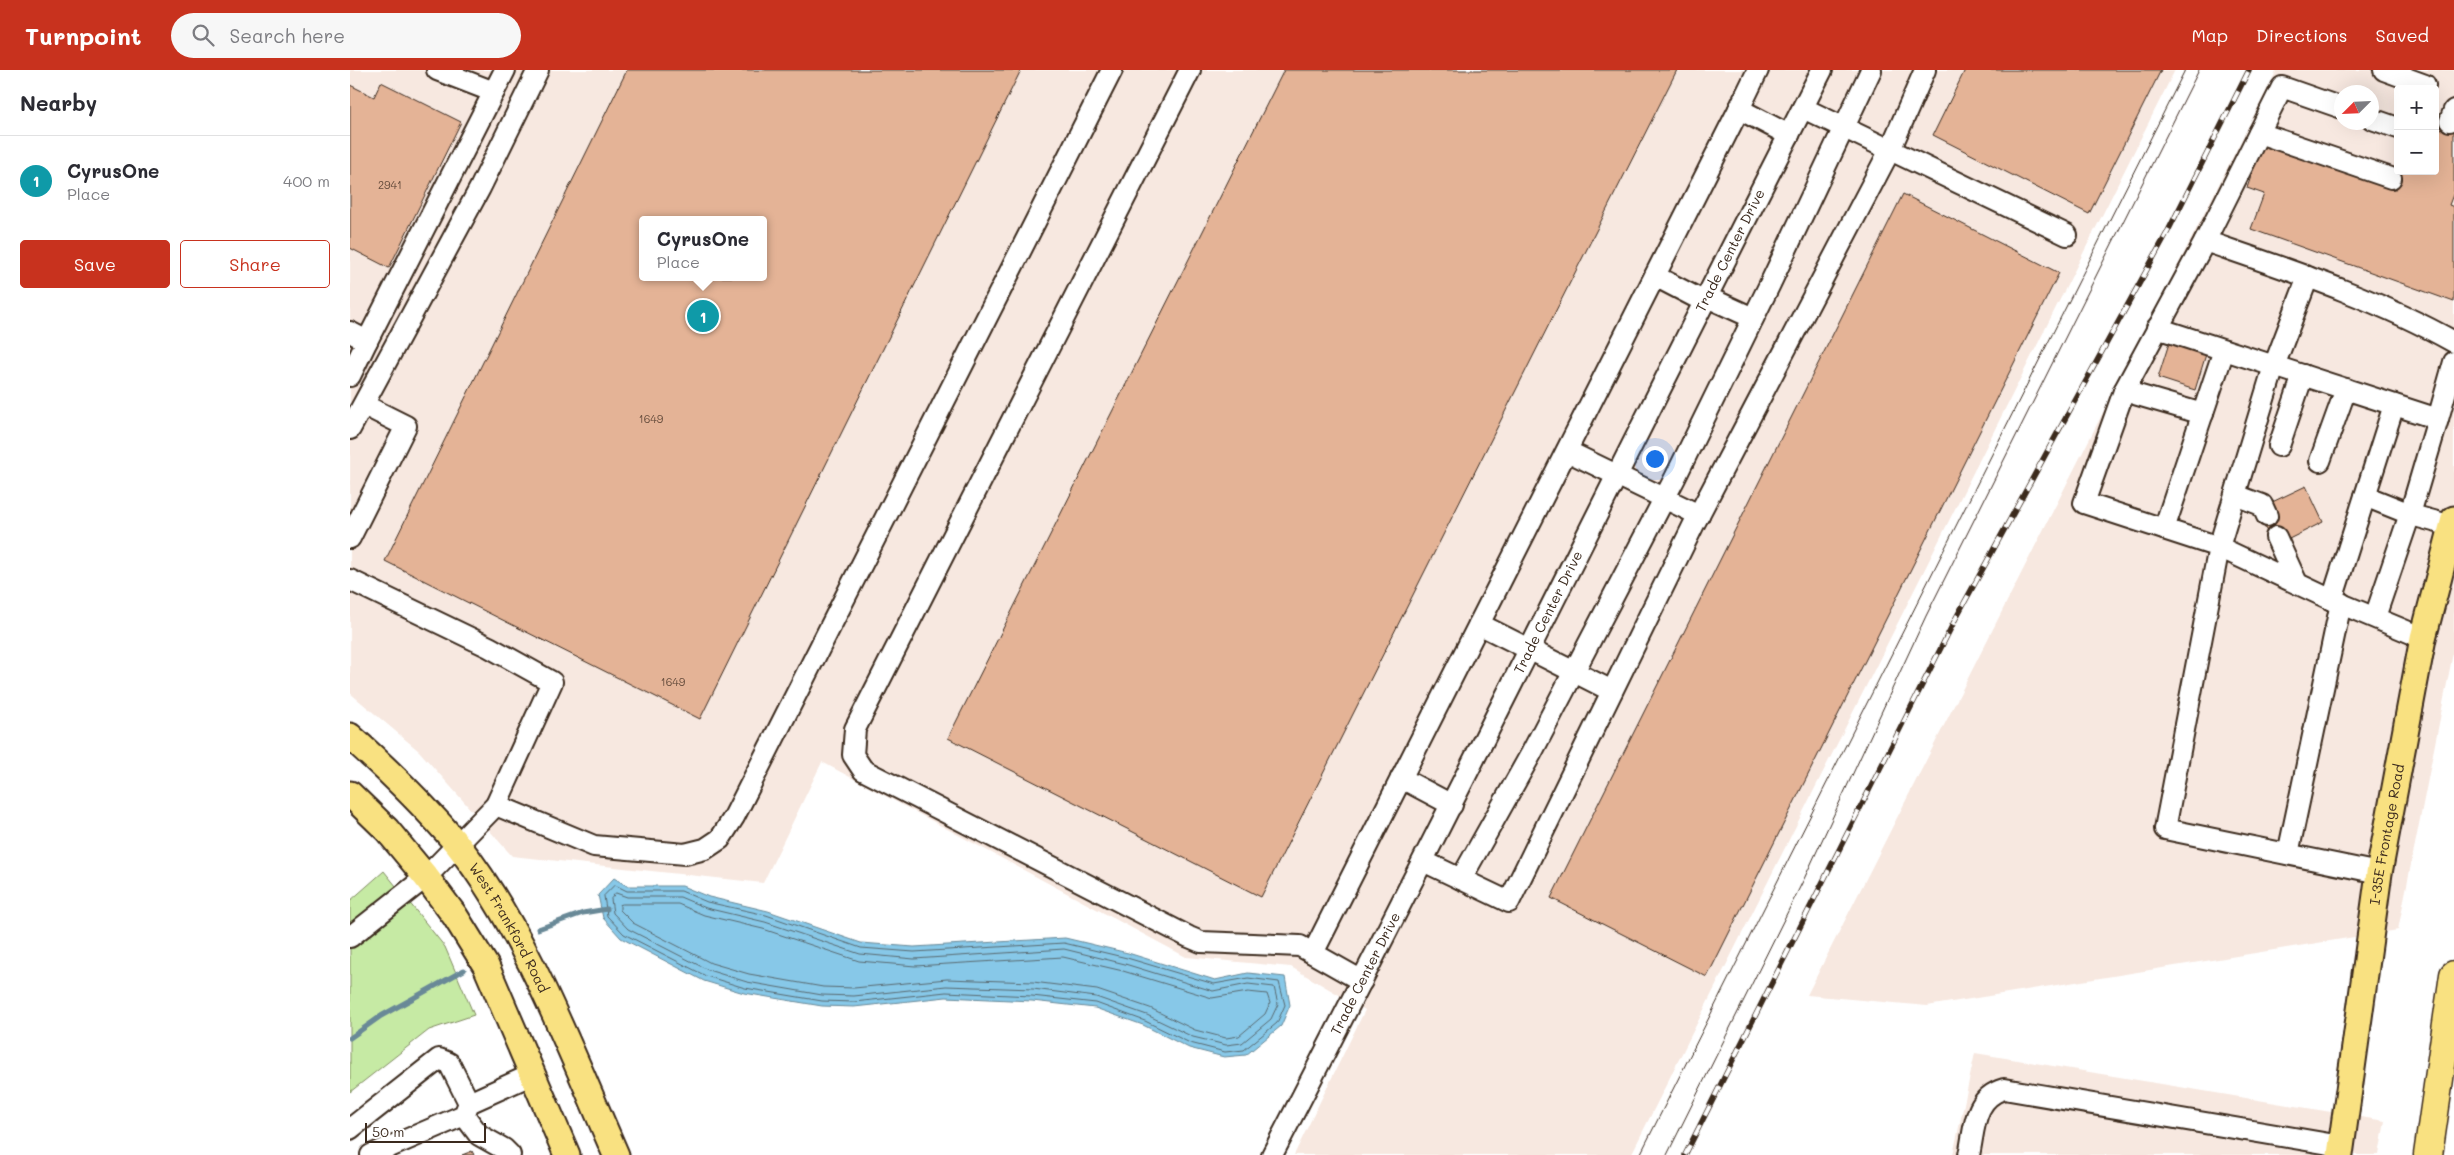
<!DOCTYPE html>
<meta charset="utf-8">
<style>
body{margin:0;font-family:Mali,sans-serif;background:#f7f7f7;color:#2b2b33}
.controls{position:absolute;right:15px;top:15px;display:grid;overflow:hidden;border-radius:5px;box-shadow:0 5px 20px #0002}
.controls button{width:45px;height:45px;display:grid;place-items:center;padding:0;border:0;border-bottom:1px solid #e1e1e2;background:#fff;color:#2b2b33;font:25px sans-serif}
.compass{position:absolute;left:1984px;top:15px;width:45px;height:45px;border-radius:50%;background:#fff;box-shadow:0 5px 20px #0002;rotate:246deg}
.scale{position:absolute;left:15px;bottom:12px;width:121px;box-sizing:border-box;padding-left:5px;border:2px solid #3b2a1e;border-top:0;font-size:14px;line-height:18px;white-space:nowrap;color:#3b2a1e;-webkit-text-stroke:4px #fff;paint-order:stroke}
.you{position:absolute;left:1304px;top:388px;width:18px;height:18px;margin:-12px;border:4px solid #fff;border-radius:50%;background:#1a73e8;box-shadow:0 0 0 8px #1a73e833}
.badge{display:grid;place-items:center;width:32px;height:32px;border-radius:50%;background:#c8321e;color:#fff;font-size:16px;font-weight:700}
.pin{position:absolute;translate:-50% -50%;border:2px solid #fff;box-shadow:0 1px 5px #0006}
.popup{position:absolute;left:289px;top:146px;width:128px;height:65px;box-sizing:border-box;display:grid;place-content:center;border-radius:5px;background:#fff;filter:drop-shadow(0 1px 4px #0005);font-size:16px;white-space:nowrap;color:#7c7c81}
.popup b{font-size:19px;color:#2b2b33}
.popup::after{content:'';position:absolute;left:50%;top:100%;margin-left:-10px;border:10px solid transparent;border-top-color:#fff}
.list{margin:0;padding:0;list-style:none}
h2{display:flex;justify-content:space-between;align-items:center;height:65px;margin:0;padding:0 20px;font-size:21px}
h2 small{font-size:16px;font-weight:400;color:#7c7c81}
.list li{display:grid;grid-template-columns:32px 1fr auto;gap:15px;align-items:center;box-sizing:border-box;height:90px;padding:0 20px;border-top:1px solid #e1e1e2}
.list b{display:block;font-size:19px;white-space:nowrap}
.list p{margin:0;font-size:16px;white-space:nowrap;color:#7c7c81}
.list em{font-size:16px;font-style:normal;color:#7c7c81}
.actions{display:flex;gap:10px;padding:15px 20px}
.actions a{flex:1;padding:11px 0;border:1px solid #c8321e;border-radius:5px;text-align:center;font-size:18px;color:#c8321e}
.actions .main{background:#c8321e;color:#fff}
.icon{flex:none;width:28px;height:28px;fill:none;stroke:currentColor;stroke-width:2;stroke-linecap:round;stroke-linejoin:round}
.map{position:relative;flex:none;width:2104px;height:1085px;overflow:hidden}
header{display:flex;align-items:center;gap:30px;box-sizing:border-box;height:70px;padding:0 25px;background:#c8321e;color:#fff}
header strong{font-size:24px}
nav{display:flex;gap:28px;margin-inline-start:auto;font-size:18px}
.search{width:350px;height:45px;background:#f7f7f7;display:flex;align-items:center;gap:12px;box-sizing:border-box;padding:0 18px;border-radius:28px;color:#7c7c81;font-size:19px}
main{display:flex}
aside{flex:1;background:#fff}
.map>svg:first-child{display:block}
.built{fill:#f7e8e0;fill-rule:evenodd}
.green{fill:#c6eaa4;stroke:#808a61}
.water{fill:#87c8e8;stroke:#698997}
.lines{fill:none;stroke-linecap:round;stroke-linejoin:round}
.shore{stroke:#59696f;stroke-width:1}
.stream{stroke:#698997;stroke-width:5}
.building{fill:#e4b396;stroke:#3b2a1e;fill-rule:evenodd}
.minor-casing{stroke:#3b2a1e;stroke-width:24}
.major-casing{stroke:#3b2a1e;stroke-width:29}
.highway-casing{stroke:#3b2a1e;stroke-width:31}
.minor{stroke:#fff;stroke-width:20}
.major{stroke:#f9e181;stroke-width:25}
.highway{stroke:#f9e181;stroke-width:28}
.tram{stroke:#3b2a1e;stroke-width:1}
.rail-casing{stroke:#3b2a1e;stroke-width:5.5}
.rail{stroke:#fff;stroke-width:4;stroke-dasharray:11;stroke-linecap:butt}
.labels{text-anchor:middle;stroke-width:5;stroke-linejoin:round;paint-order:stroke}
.number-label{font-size:11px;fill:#654c3c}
.street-label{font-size:14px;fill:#3b2a1e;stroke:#fff}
</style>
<header>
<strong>Turnpoint</strong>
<div class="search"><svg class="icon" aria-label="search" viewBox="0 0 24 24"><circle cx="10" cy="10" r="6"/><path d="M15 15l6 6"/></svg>Search here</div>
<nav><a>Map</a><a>Directions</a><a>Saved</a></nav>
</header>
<main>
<aside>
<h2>Nearby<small></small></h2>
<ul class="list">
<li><span class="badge" style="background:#0f9aa8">1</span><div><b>CyrusOne</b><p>Place</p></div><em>400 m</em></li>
</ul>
<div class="actions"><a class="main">Save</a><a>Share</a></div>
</aside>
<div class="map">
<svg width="2104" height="1085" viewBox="0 0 2104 1085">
<rect width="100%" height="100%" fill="#fff"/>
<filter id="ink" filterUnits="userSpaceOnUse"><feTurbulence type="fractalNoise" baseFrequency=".02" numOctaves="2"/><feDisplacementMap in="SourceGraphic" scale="10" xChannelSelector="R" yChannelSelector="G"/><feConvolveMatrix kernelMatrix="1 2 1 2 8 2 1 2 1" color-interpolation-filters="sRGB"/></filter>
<g filter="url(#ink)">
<g class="built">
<path d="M 0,0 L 1825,0 L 1281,1085 L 944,1085 L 1015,940 L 941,897 L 836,887 L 472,692 L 413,813 L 162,786 L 69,681 L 0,623 ZM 293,150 L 413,150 L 413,207 L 293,207 Z"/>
<path d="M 1927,0 L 2104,0 L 2104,578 L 2048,860 L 1577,936 L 1457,925 ZM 2048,19 L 2085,19 L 2085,101 L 2048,101 ZM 1992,22 L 2022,22 L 2022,52 L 1992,52 Z"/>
<polygon points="1625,983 2035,1051 2029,1085 1603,1085"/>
</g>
<polygon class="green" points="34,801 95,877 124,945 79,960 0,1022 0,831"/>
<polygon class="water" points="264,808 277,816 332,816 359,827 418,841 511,873 564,877 715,868 778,883 865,910 898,903 935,907 940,935 931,956 896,985 874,987 839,978 793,955 745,938 682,931 596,927 504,937 472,936 394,923 354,911 271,868 253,848 248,825"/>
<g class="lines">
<g class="shore">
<polygon points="265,815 277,821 331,821 357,832 416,845 511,878 564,882 714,873 777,888 864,914 898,908 929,912 935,935 927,953 894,980 875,982 840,973 795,951 746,933 682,926 596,922 504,932 472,931 395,918 356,906 274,864 257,846 254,826"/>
<polygon points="266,823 277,827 330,827 356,838 415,852 510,884 564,889 714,879 775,894 863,921 898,914 924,917 928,934 921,949 892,973 876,975 843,967 797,945 746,927 683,919 596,916 504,926 472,925 397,912 358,900 278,859 263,843 261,829"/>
<polygon points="273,834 328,834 354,845 413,859 509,891 565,896 713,887 773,901 862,928 898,922 917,924 920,933 915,944 889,966 876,968 845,960 800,938 747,920 683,912 597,909 504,918 473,917 399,904 361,893 283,853 270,840 270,835"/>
</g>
<g class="stream">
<polyline points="188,859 233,843 257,839"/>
<polyline points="0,968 31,946 114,900"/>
</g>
</g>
<g class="building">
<path d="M 277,0 L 671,0 L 350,649 L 35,491 ZM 293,150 L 413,150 L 413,207 L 293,207 Z"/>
<polygon points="934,0 1327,0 911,827 598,668"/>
<polygon points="1615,0 1811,0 1739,144 1583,65"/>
<polygon points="31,12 111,52 39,198 0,178 0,15 24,27"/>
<polygon points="2085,54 2104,61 2104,122 2099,135 2104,137 2104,232 1901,159 1914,124 1897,118 1913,71 2046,119 2052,101 2085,101"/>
<polygon points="1553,124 1709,203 1357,907 1201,828"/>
<polygon points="1820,270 1857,281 1845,320 1808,308"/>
<polygon points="1956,416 1973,452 1937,470 1921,469 1910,449 1918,434"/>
<polygon points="122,1081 124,1085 112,1085"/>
</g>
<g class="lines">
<g class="minor-casing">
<g id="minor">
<polyline points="87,0 144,22"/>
<polyline points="840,0 505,659 503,685 513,700 839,867 851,872 950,876 1012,911"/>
<polyline points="1408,0 1389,39 1439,65"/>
<polyline points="2034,0 2075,15"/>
<polyline points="1453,38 1717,165"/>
<polyline points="1992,38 1932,17 1855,171 1774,321 1734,433 1869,477 1815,759 2029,803"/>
<polyline points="2022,49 2048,58"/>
<polyline points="2100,51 2104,40"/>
<polyline points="1909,63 2041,108"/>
<path d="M 1855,171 C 1939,200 2026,228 2104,272"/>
<polyline points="1305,206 1355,232"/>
<polyline points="1958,207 1924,296 1869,477 1982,530 2073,568"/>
<polyline points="1357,227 1403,248"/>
<polyline points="1807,258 2088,349 2060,444 2025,547"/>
<polyline points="0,262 17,271 155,0"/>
<polyline points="0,306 17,271"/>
<polyline points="1774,321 1853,344"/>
<polyline points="2044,335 2015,426 2065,446 2102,456"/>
<polyline points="2088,349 2104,292"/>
<polyline points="0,359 130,118 188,0"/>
<polyline points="1929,376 1953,305"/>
<polyline points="1217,381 1349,445"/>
<polyline points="1970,391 1996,319"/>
<polyline points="1885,425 1912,435 1917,446"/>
<polyline points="1814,459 1874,280"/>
<polyline points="1926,467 1947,513"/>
<polyline points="0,468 56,356 14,335"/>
<polyline points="0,510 139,577 202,612 146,735 76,807 0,867"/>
<polyline points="1982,530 2015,426"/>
<polyline points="1129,554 1262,621"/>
<polyline points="1051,708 1102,735"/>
<polyline points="146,735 244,776 335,784 355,779 370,769 384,747 762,0"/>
<polyline points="1938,784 1991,533"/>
<polyline points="1073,791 1159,832 1344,454 1540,80 1575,0"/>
<polyline points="1111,809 1181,684 1325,408 1420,214 1521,0"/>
<polyline points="963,883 1389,39"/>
<polyline points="114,1045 129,1065 154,1079 160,1085"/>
<polyline points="0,1059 89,989 99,993 119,1033"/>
<polyline points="21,1085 114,1045 119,1033 183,1004"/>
<path id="s1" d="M 922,1085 C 1109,725 1287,361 1472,0"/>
<path d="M 1619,1085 C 1625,1058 1623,1028 1654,1019 L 1991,1076"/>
</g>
</g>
<g class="major-casing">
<g id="major">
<path id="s2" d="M 0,666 C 38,700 74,735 107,774 C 176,861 221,983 266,1085"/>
<polyline points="0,724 37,760 76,807 105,846 136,896 217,1085"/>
<path id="s3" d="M 1990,1085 L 2029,803 L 2073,568 L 2104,449"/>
</g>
</g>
<g class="highway-casing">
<polyline id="highway" points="2078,1085 2104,905"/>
</g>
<use href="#minor" class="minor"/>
<use href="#major" class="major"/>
<use href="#highway" class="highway"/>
<g class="tram">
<polyline points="1290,1085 1835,0"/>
<polyline points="1317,1085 1454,809 1576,546 1849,0"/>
</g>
<g class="rail-casing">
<polyline id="rail" points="1335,1085 1607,546 1817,163 1899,0"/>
</g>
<use href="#rail" class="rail"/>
</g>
</g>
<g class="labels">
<g class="number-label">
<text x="40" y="119">2941</text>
<text x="301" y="353">1649</text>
<text x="323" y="616">1649</text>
</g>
<g class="street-label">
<text dy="5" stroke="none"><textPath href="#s1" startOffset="1014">Trade Center Drive</textPath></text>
<text dy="5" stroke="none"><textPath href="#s1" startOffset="609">Trade Center Drive</textPath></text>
<text dy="5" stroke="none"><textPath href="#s3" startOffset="324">I-35E Frontage Road</textPath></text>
<text dy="5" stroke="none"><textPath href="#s2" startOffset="251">West Frankford Road</textPath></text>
<text dy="5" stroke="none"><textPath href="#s1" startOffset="204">Trade Center Drive</textPath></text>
</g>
</g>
</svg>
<div class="controls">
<button>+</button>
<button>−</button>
</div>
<svg class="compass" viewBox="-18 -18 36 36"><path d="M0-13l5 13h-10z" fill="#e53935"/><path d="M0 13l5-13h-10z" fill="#7c7c81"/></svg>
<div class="scale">50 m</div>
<div class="you"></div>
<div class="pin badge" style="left:353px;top:246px;background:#0f9aa8">1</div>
<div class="popup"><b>CyrusOne</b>Place</div>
</div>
</main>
